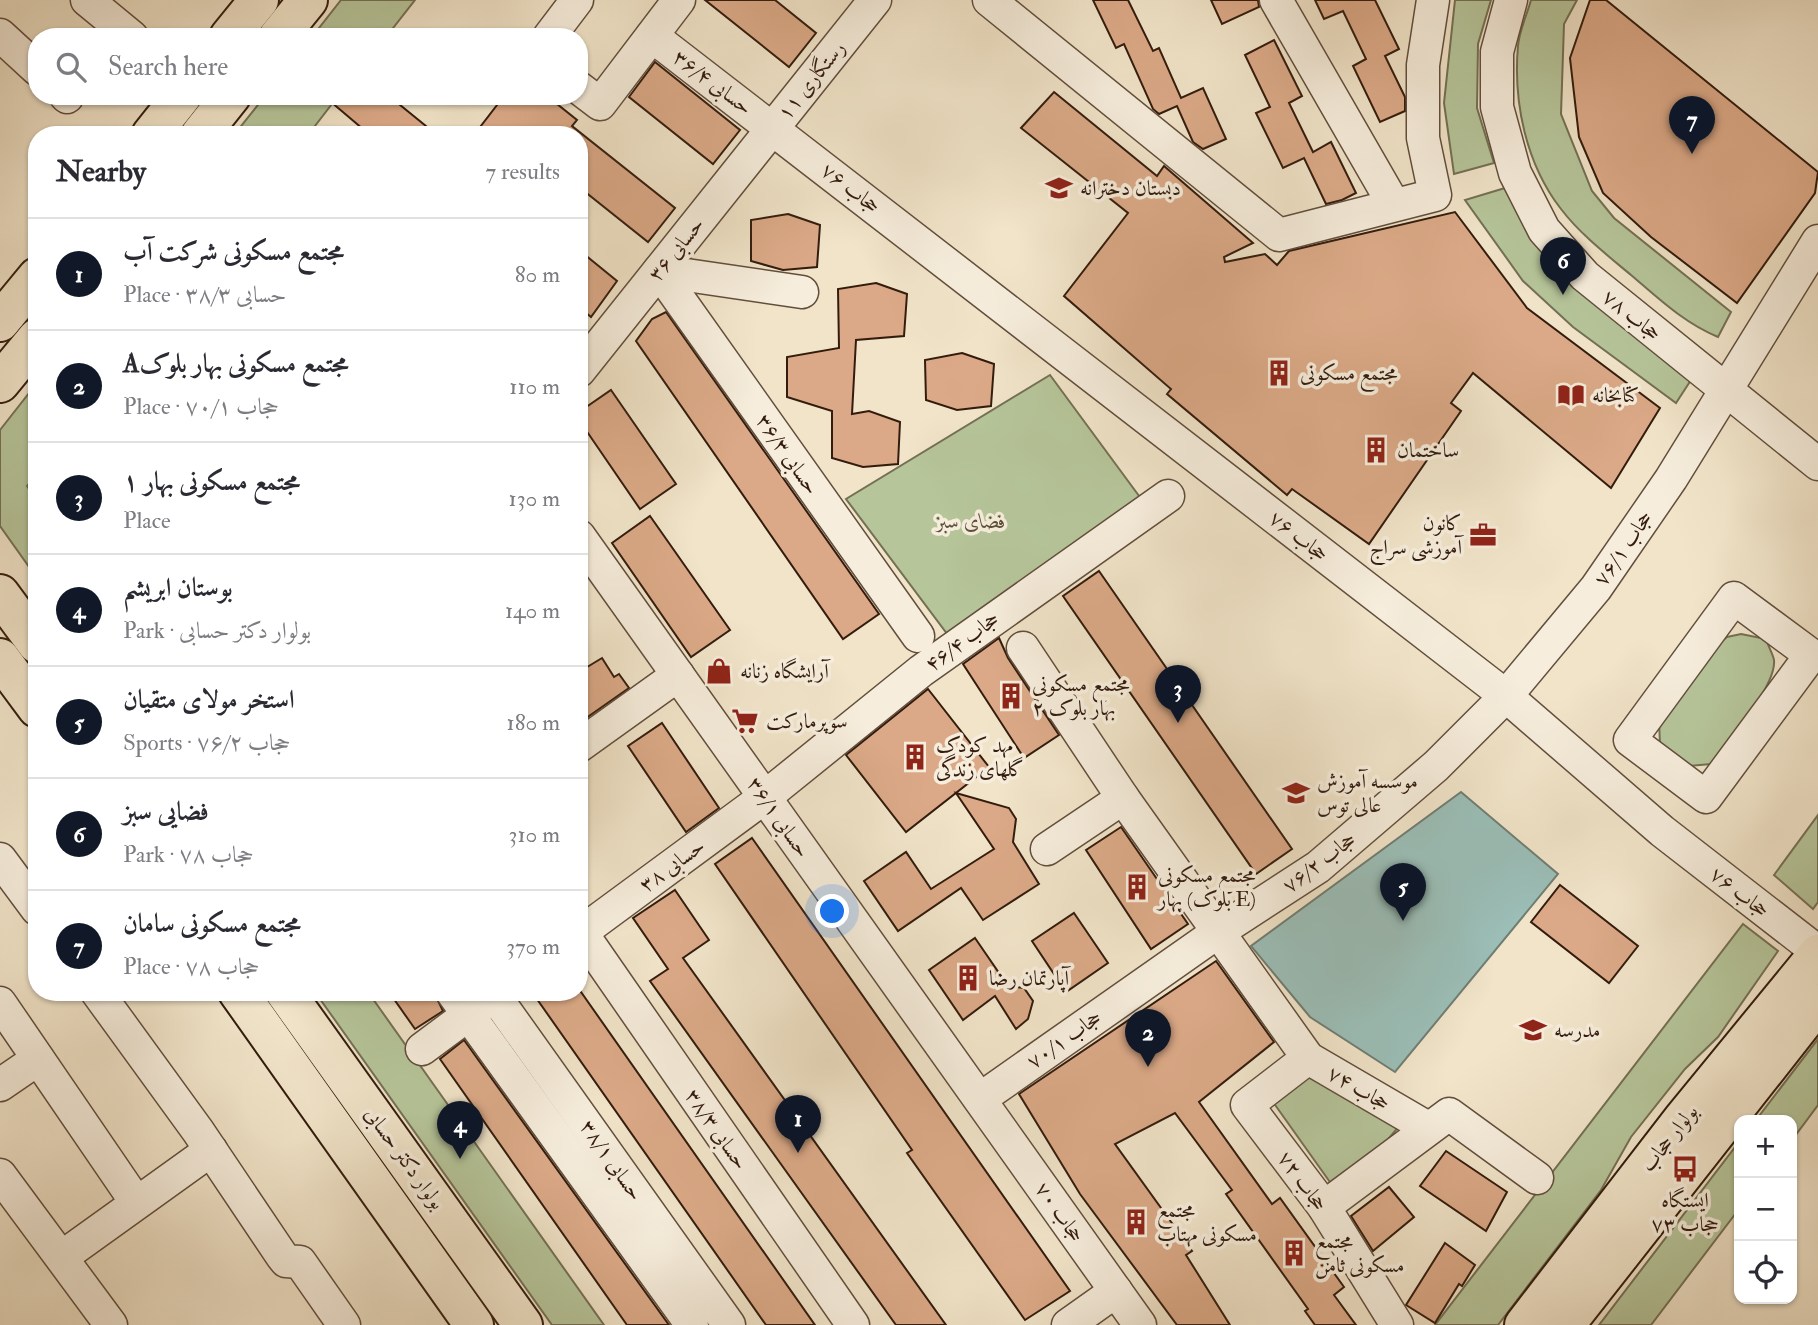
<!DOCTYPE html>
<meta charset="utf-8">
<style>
body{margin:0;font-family:"IM FELL Double Pica",Amiri,serif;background:#f7f7f7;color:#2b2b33}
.controls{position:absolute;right:21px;bottom:21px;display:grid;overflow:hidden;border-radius:14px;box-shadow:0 2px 5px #0004}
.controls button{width:63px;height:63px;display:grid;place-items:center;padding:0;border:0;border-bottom:2px solid #e1e1e2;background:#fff;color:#2b2b33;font:35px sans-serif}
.you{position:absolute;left:833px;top:912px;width:24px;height:24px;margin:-18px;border:5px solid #fff;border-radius:50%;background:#1a73e8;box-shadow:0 0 0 10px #1a73e833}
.badge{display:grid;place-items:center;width:46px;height:46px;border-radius:50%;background:#111827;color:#fff;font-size:23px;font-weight:700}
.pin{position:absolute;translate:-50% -58px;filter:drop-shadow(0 2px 4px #0008)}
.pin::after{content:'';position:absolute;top:37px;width:24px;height:21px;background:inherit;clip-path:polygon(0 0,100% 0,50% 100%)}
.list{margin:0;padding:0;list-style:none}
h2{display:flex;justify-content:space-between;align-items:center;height:91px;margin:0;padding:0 28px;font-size:30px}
h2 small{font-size:23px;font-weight:400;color:#7c7c81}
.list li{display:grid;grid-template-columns:46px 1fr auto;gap:21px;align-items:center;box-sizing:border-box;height:112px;padding:0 28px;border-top:2px solid #e1e1e2}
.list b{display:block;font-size:26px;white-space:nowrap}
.list p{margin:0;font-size:23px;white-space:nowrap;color:#7c7c81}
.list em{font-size:23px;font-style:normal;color:#7c7c81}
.icon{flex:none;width:38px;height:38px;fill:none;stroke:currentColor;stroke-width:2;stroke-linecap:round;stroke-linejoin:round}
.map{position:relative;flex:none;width:1818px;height:1325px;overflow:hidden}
.search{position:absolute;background:#fff;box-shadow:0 2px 5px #0004;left:28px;top:28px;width:560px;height:77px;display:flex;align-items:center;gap:18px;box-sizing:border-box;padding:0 24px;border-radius:28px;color:#7c7c81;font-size:26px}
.panel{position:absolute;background:#fff;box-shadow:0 2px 5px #0004;left:28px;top:126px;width:560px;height:875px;border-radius:28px}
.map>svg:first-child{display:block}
.green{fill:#b6c59a;stroke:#747054;stroke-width:2}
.water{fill:#9bbeb7;stroke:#717d73;stroke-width:2}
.building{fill:#dba987;stroke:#331c0e;stroke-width:2}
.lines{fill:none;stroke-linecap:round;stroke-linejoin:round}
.minor-casing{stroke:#624e3d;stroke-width:35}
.major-casing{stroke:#331c0e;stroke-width:42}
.minor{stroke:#f6eddc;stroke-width:32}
.major{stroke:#f1e4c9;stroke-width:38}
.labels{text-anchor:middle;stroke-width:7;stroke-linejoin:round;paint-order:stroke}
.street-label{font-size:21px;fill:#331c0e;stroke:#f6eddc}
.poi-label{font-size:21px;fill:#331c0e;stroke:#f6eddc;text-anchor:start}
.park-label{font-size:21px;font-style:italic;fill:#5a4f38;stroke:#f6eddc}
</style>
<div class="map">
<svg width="1818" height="1325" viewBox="0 0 1818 1325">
<rect width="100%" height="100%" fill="#f1e4c9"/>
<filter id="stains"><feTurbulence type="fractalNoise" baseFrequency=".00286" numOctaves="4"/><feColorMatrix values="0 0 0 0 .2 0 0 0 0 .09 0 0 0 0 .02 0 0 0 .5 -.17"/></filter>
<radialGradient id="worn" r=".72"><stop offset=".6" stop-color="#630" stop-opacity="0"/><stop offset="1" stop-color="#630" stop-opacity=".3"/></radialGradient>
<g class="green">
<polygon points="341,0 415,0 386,37 312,37"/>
<polygon points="1455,0 1491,0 1478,44 1477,108 1494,163 1454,174 1444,103"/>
<path d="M 1531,0 L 1577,0 L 1564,24 L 1561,114 L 1592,191 L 1614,218 L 1731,312 L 1718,337 C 1684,323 1658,298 1631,275 C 1607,255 1580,234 1561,209 C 1526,164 1513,102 1518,46 C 1519,31 1527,15 1531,0 Z"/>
<polygon points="265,96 338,96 308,135 234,135"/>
<polygon points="1505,188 1537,246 1574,283 1691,380 1676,403 1573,327 1523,281 1465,200"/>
<polygon points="1050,375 1142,500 951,639 846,499"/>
<polygon points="37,383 37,474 27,486 37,500 37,578 0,526 0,430"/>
<path d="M 1741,634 L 1766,639 C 1768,646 1773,654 1774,660 C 1777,685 1727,744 1711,764 L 1689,766 L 1660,744 L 1659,721 L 1712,649 L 1727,637 Z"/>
<polygon points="1818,815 1818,902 1813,909 1774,875"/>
<polygon points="1743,924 1778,951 1718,1037 1685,1069 1631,1137 1601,1190 1498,1325 1435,1325"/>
<polygon points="315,992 368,992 604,1325 552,1325"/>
<polygon points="1818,1039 1818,1105 1792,1140 1792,1120 1756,1120"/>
<polygon points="1312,1070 1400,1125 1371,1160 1332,1185 1273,1102"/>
<polygon points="1739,1142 1739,1209 1651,1325 1599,1325"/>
</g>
<polygon class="water" points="1461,792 1558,874 1395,1072 1310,1017 1251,946"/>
<g class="building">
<polygon points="705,0 775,0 816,33 789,67"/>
<polygon points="1093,0 1128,0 1153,51 1159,48 1181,98 1203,88 1226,139 1203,149 1193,142 1177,106 1159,114 1153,109 1124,44 1116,48"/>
<polygon points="1211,0 1258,0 1259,7 1222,24"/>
<polygon points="1315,0 1375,0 1399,49 1385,56 1405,97 1405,111 1380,122 1353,66 1366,59 1343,11 1324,19"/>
<polygon points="1590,0 1606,0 1818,172 1815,193 1737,303 1651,237 1603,193 1579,137 1570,58"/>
<polygon points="1274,40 1302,96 1289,103 1313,152 1331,142 1356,193 1342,200 1326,204 1304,158 1283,168 1256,113 1270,107 1245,55"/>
<polygon points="655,62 740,130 713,164 629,97"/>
<polygon points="1054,92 1157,176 1164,166 1253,243 1224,257 1225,262 1265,254 1277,265 1289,251 1455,212 1527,308 1660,408 1611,488 1473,373 1451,403 1461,411 1369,544 1292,489 1287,495 1167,394 1171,389 1064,296 1128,213 1021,128"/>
<polygon points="324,96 389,96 437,135 370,135"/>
<polygon points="504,96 547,96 577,120 572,126 675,208 648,242 579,187 579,135 474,135"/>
<polygon points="788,214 820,225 817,267 783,270 751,261 751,220"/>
<polygon points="579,250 617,281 591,317 579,307"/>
<polygon points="876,283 907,294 904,336 856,340 852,414 869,411 900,422 898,464 863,467 832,458 832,411 787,397 787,357 839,348 838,289"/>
<polygon points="666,312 879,614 843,639 636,341 652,319"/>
<polygon points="962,353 994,364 991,406 957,410 926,400 925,360"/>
<polygon points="611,390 676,484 640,509 579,420 579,412"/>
<polygon points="650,516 730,630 691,657 612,543"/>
<polygon points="1099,571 1292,849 1256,874 1063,596"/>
<polygon points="999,638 1008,658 1059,735 1024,758 963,664"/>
<polygon points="602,658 614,677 619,674 629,688 579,723 579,672"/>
<polygon points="928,689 989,767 906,832 846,755"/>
<polygon points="662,723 719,808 686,832 628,746"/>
<polygon points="956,793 1009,808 1016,819 1013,842 1039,884 983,920 961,888 898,931 864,881 906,852 931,889 994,849"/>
<polygon points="1121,827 1188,924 1151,949 1086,850"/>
<polygon points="752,838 1070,1291 1025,1320 907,1153 912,1150 715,864"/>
<polygon points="1560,885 1638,946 1609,983 1531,922"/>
<polygon points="675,890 709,940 683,958 946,1325 896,1325 650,981 668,969 633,918"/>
<polygon points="1074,913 1108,963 1066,992 1032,941"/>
<polygon points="975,938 1008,986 1024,988 1033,1001 1028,1019 1016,1029 995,996 963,1020 929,970"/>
<polygon points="1216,961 1274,1042 1199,1102 1272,1204 1280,1198 1344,1287 1334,1295 1356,1325 1315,1325 1305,1311 1308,1309 1226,1194 1232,1190 1175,1113 1115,1144 1192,1251 1186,1255 1230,1325 1177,1325 1080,1194 1019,1094"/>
<polygon points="389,992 434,992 443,1011 415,1029"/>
<polygon points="532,992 581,992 815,1325 766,1325"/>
<polygon points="464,1040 669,1325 627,1325 440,1059"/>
<polygon points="1446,1151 1507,1192 1486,1231 1420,1186"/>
<polygon points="1389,1187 1414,1217 1373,1251 1351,1216"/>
<polygon points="1445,1243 1475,1265 1462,1286 1459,1284 1435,1323 1406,1305"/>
</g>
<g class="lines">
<g class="minor-casing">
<g id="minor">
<polyline points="87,0 132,37"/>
<polyline points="989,0 1279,235 1435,195 1423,138 1423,65 1433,0"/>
<polyline points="1276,0 1394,205"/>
<polyline points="1511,0 1497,52 1497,107 1515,173 1544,230 1585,276 1818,464"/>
<polyline points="0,35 37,69"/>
<polyline points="652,36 1506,696 1662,831 1818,952"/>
<polyline points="549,37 577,0"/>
<polyline points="579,88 600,104 679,0"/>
<polyline points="66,96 67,97"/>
<polyline points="659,271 918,636"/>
<polyline points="659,271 802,292"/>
<polyline points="579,371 875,0"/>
<polyline points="579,536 1140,1325"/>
<polygon points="1734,598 1811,655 1706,797 1630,740"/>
<polyline points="1023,648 1123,798 1308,1058 1428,1128"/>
<polyline points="579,746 678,675"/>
<polyline points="1047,849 1123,798"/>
<polyline points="0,859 37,909"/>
<polyline points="581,932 853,1325"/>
<polyline points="579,934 765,797 921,671 1168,496"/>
<polyline points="97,992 198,1131 282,1256 286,1261 300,1262 344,1325"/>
<polyline points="452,992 692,1325"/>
<polyline points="492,992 729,1325"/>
<polyline points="0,1003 136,1202"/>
<polyline points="422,1049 484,1003"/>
<polyline points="1308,1058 1247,1105 1324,1207 1397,1325"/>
<polyline points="0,1085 38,1059"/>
<polyline points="980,1099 1218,932 1318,867 1436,766 1506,696 1596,588 1671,479 1818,241"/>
<polyline points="0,1175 111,1325"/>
<polyline points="1324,1207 1449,1114 1537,1178"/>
<polyline points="62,1257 211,1150"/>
<polyline points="1068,1325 1116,1291"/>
</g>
</g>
<g class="major-casing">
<g id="major">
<polyline points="229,37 259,0"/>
<polyline points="278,37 308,0"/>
<polyline points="151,135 182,96"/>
<polyline points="200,135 231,96"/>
<polyline points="0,322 37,277"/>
<polyline points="0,383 37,338"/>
<polyline points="0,594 37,644"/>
<polyline points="0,658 37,708"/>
<polyline points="238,992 474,1325"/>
<polyline points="285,992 523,1325"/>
<polyline points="1524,1325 1682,1120 1818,954"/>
<polyline points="1565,1325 1818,1003"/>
</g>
</g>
<use href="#minor" class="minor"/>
<use href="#major" class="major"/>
</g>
<defs>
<g id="school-bare" transform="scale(2.1)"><path d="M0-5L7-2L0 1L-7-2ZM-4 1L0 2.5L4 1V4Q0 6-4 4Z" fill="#8f2418" stroke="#f6eddc" stroke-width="2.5" paint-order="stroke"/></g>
<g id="building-bare" transform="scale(2.1)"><path d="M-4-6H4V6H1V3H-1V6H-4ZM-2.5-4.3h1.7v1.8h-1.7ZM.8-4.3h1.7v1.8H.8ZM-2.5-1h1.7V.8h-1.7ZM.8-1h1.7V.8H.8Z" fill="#8f2418" stroke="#f6eddc" stroke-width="2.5" paint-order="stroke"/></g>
<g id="library-bare" transform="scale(2.1)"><path d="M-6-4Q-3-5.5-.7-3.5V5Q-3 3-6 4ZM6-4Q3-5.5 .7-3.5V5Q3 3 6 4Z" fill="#8f2418" stroke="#f6eddc" stroke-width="2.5" paint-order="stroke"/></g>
<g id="office-bare" transform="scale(2.1)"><path d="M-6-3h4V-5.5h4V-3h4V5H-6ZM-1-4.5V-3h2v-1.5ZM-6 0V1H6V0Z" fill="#8f2418" stroke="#f6eddc" stroke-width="2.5" paint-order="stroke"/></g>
<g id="shop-bare" transform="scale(2.1)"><path d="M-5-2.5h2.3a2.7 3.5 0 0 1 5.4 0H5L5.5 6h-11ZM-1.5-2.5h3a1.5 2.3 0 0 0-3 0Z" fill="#8f2418" stroke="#f6eddc" stroke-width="2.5" paint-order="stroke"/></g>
<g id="supermarket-bare" transform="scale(2.1)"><path d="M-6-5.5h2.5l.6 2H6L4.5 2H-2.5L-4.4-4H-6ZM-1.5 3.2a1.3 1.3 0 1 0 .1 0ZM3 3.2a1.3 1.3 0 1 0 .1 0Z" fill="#8f2418" stroke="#f6eddc" stroke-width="2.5" paint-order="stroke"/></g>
<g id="university-bare" transform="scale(2.1)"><path d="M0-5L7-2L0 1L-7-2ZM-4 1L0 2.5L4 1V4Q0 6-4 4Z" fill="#8f2418" stroke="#f6eddc" stroke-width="2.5" paint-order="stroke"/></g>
<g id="bus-bare" transform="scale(2.1)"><path d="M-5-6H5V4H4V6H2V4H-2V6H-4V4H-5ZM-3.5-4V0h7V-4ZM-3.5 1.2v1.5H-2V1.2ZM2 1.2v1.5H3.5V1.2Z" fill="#8f2418" stroke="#f6eddc" stroke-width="2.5" paint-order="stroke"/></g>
</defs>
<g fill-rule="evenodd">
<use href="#school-bare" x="1059" y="188"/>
<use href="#building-bare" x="1279" y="373"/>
<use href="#library-bare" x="1571" y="395"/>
<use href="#building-bare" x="1376" y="450"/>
<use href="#office-bare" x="1483" y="535"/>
<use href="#shop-bare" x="719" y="671"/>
<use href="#building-bare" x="1011" y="696"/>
<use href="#supermarket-bare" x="745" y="721"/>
<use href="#building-bare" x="915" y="757"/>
<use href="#university-bare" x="1296" y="793"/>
<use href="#building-bare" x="1137" y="887"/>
<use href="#building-bare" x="968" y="978"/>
<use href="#school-bare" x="1533" y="1030"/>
<use href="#bus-bare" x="1685" y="1169"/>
<use href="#building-bare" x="1136" y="1222"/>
<use href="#building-bare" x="1294" y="1253"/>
</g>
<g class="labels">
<g class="street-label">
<text transform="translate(811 80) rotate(-51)" y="7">رستگاری ۱۱</text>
<text transform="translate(713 82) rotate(37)" y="7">حسابی ۳۶/۴</text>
<text transform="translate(851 188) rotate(38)" y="7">حجاب ۷۶</text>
<text transform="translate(676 249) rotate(-51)" y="7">حسابی ۳۶</text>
<text transform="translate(1632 315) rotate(39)" y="7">حجاب ۷۸</text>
<text transform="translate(788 454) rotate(55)" y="7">حسابی ۳۶/۳</text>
<text transform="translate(1299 536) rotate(38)" y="7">حجاب ۷۶</text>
<text transform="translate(1623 548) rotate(-55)" y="7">حجاب ۷۶/۱</text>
<text transform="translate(962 641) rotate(-36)" y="7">حجاب ۴۶/۴</text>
<text transform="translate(779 817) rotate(55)" y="7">حسابی ۳۶/۱</text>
<text transform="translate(1319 862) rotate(-37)" y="7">حجاب ۷۶/۲</text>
<text transform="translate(672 865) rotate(-36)" y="7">حسابی ۳۸</text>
<text transform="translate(1740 892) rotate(38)" y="7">حجاب ۷۶</text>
<text transform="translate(1064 1039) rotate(-35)" y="7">حجاب ۷۰/۱</text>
<text transform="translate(1359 1088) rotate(30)" y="7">حجاب ۷۴</text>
<text transform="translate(717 1129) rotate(55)" y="7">حسابی ۳۸/۳</text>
<text transform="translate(1669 1138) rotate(-52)" y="7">بولوار حجاب</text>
<text transform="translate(405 1158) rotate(54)" y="7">بولوار دکتر حسابی</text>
<text transform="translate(612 1160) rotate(55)" y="7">حسابی ۳۸/۱</text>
<text transform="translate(1303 1181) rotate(54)" y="7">حجاب ۷۲</text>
<text transform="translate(1060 1212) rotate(55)" y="7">حجاب ۷۰</text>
</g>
<g class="poi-label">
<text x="1080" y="195">دبستان دخترانه</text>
<text x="1300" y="380">مجتمع مسکونی</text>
<text x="1592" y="402">کتابخانه</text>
<text x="1397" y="457">ساختمان</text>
<text x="1462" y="530" text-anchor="end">کانون<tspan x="1462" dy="24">آموزشی سراج</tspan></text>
<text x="740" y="678">آرایشگاه زنانه</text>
<text x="1032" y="691">مجتمع مسکونی<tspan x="1032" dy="24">بهار بلوک ۲</tspan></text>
<text x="766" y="728">سوپرمارکت</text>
<text x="936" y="752">مهد کودک<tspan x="936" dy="24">گلهای زندگی</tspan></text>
<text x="1317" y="788">موسسه آموزش<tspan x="1317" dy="24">عالی توس</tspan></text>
<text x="1158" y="882">مجتمع مسکونی<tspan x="1158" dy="24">بهار (بلوک E)</tspan></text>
<text x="989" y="985">آپارتمان رضا</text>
<text x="1554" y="1037">مدرسه</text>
<text x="1685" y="1207" text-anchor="middle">ایستگاه<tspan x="1685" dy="24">حجاب ۷۳</tspan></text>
<text x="1157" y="1217">مجتمع<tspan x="1157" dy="24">مسکونی مهتاب</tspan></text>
<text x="1315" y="1248">مجتمع<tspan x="1315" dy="24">مسکونی ثامن</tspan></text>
</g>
<g class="park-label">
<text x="971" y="528">فضای سبز</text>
</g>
</g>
<rect width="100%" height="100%" filter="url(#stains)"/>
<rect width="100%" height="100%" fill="url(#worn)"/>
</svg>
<div class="controls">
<button>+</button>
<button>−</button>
<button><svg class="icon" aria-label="locate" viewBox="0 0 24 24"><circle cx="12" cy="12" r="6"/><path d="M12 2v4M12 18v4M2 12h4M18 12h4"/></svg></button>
</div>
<div class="you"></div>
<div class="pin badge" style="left:798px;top:1153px">1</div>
<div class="pin badge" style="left:1148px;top:1067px">2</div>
<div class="pin badge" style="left:1178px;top:723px">3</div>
<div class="pin badge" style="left:460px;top:1159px">4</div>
<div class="pin badge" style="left:1403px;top:921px">5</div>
<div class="pin badge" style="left:1563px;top:295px">6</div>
<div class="pin badge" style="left:1692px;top:154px">7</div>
<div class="search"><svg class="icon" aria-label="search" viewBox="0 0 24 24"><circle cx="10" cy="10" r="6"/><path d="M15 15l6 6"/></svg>Search here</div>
<section class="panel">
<h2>Nearby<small>7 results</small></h2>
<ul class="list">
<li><span class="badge">1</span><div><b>مجتمع مسکونی شرکت آب</b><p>Place · حسابی ۳۸/۳</p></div><em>80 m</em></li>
<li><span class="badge">2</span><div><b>Aمجتمع مسکونی بهار بلوک</b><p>Place · حجاب ۷۰/۱</p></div><em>110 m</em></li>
<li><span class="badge">3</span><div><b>۱ مجتمع مسکونی بهار</b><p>Place</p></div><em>130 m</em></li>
<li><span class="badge">4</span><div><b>بوستان ابریشم</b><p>Park · بولوار دکتر حسابی</p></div><em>140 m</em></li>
<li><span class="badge">5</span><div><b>استخر مولای متقیان</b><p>Sports · حجاب ۷۶/۲</p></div><em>180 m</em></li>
<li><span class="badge">6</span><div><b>فضایی سبز</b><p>Park · حجاب ۷۸</p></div><em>310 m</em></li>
<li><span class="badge">7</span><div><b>مجتمع مسکونی سامان</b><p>Place · حجاب ۷۸</p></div><em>370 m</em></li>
</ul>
</section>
</div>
